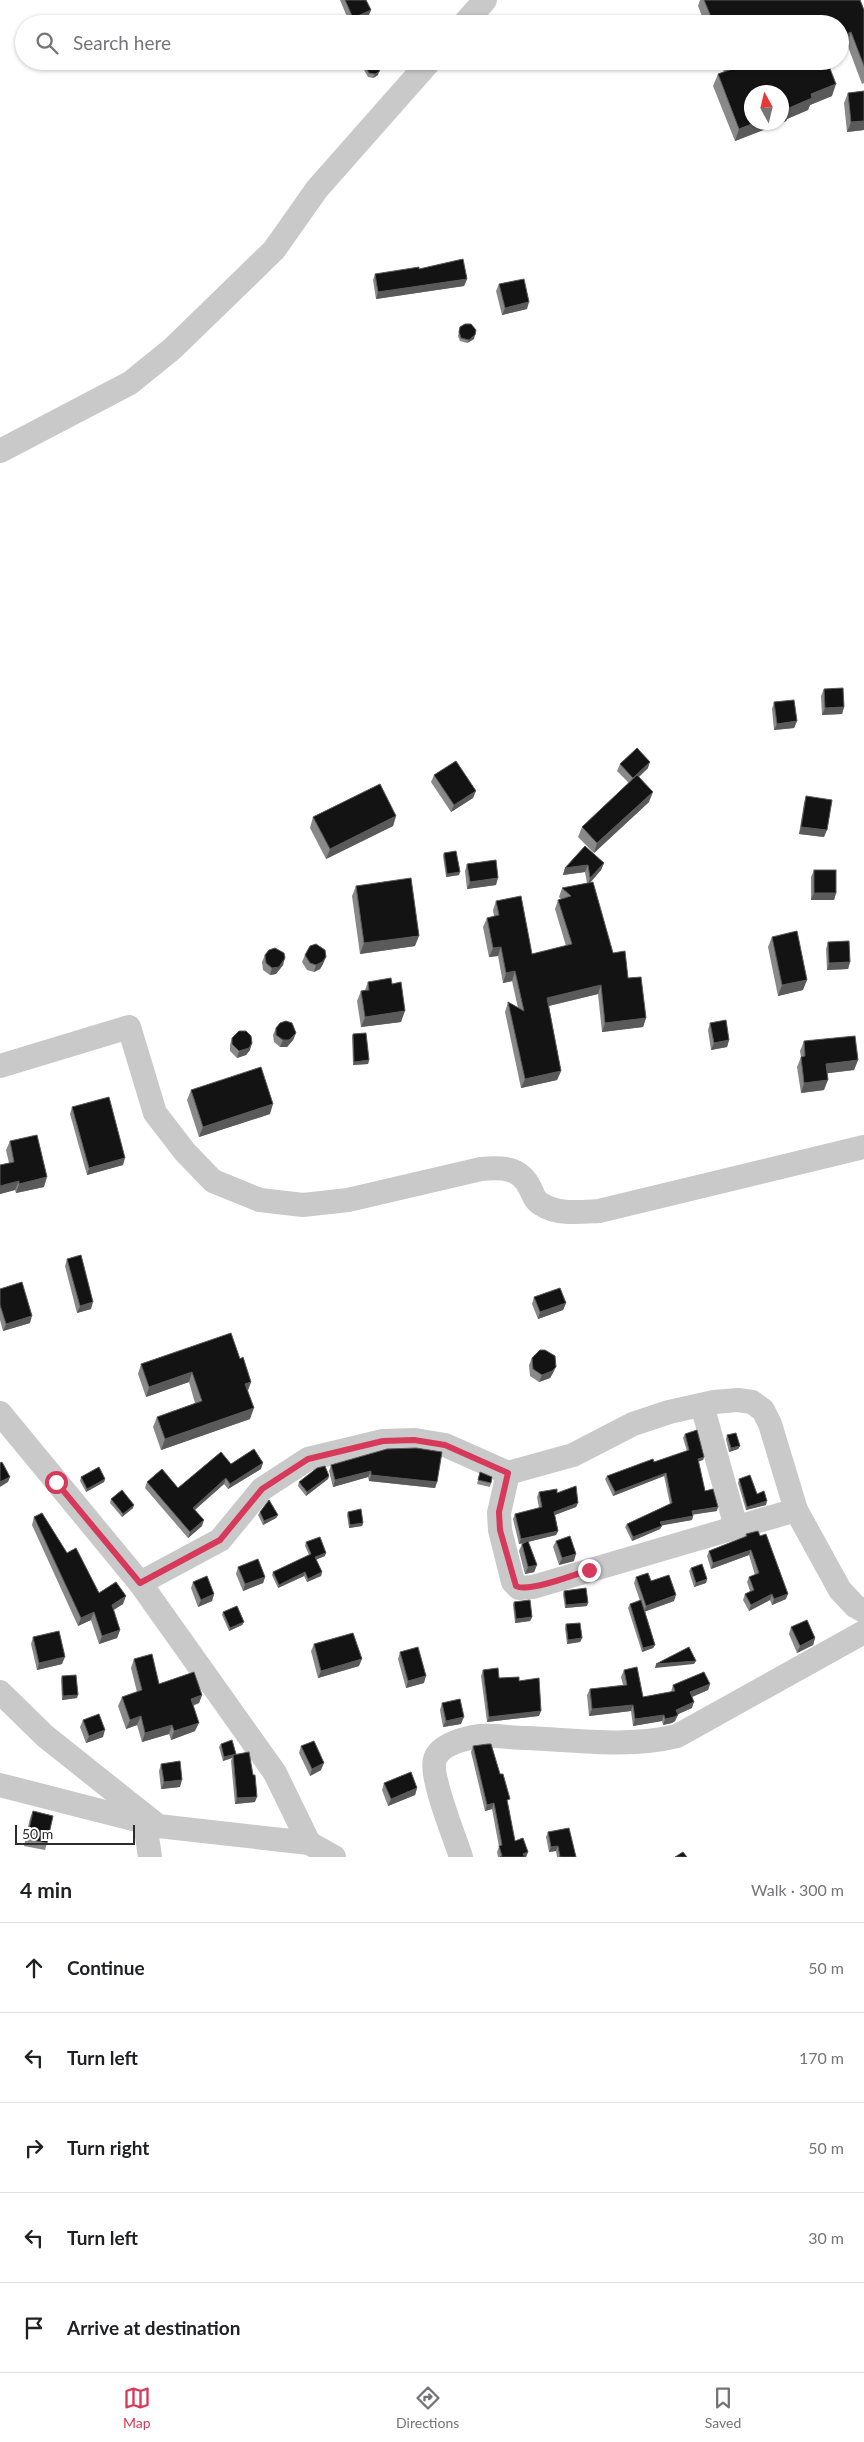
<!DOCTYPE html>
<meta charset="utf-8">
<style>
body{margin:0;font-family:Lato,sans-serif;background:#f6f6f6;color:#202124}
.compass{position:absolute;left:744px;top:85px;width:45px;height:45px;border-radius:50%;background:#fff;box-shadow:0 1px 4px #0004;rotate:352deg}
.scale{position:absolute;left:15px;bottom:12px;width:120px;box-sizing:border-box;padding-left:5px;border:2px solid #2c2c2c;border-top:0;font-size:14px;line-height:18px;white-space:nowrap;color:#2c2c2c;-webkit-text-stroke:4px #fff;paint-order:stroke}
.stop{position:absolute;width:15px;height:15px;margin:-11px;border:4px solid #d7395a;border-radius:50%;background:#fff}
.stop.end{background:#d7395a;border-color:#fff;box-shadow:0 1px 5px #0008}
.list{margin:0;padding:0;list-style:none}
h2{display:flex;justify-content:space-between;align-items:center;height:65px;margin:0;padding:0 20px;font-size:21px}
h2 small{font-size:16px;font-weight:400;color:#757577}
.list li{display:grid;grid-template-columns:32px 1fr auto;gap:15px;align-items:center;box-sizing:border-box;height:90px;padding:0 20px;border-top:1px solid #e0e0e0}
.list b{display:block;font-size:19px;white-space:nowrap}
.list em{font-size:16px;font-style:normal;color:#757577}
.icon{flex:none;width:28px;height:28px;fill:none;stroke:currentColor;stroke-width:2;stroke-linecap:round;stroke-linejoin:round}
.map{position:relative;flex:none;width:864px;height:1857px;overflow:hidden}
.search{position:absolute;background:#fff;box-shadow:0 1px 4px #0004;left:15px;right:15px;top:15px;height:55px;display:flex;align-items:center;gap:12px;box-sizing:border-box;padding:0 18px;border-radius:28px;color:#757577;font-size:19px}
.sheet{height:515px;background:#fff}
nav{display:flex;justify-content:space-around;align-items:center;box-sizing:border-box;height:70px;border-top:1px solid #e0e0e0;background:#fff;font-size:14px;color:#757577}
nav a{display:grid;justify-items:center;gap:2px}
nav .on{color:#d7395a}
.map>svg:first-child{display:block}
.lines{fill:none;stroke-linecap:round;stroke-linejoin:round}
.minor{stroke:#c9c9c9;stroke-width:24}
.wall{fill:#898989}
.shaded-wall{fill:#5a5a5a}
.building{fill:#131313;stroke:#5a5a5a}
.route{stroke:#d7395a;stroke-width:6}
</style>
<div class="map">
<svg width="864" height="1857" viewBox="0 0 864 1857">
<rect width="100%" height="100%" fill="#fff"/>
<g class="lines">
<g class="minor">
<polyline points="464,24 485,0"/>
<polyline points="0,451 130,383 172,349 274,250 317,189 430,61"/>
<path d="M 0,1066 L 129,1027 L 155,1113 L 185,1152 L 213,1181 L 260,1200 L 303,1205 L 348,1200 L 481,1169 C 502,1167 520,1167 530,1188 C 533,1194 535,1201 541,1204 C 557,1215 580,1212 599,1211 L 864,1147"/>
<polyline points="702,1405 736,1527"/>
<polyline points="0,1413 140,1583 275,1773 309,1843"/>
<polyline points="508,1473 499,1513 500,1530 513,1582 519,1588 533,1587 796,1510"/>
<polyline points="140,1583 220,1540 262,1489 308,1459 383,1441 415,1440 445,1445 508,1473 573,1455 633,1424 669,1412 714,1402 738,1400 752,1402 763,1410 770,1424 796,1510 840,1590 855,1606 864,1611"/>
<polyline points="0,1692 45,1736 158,1826 309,1843 334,1857"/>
<polyline points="0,1785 148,1823"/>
<polyline points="145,1823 150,1857"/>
<path d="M 461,1857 C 455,1838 429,1775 435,1759 C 440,1744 466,1738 480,1736 C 495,1735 511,1738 526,1738 C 576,1740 628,1748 677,1736 L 864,1632"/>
</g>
</g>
<g class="wall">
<polygon points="340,0 366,0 371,10 368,17 352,24 350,24"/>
<polygon points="700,0 860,0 864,10 864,83 862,84 847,44 840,24 705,24 698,6"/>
<polygon points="366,61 378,75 373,78 368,77 364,70"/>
<polygon points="720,61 827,61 832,96 810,105 808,110 787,119 786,121 735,141 713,86 718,74 724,72"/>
<polygon points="864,91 864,130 847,132 844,103 848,93"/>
<polygon points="419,269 467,279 464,286 376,299 373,280 375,274"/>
<polygon points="499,284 527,309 502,315 496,291"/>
<polygon points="460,327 474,339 467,343 460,341 458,336"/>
<polygon points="824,689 844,707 842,714 822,715 821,696"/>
<polygon points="774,702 797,721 794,728 774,730 772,709"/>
<polygon points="620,764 648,768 639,777 649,802 594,853 578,837 582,827 629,783 617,771"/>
<polygon points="434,775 473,798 451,812 431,782"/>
<polygon points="806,796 824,837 799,834 804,803"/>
<polygon points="396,816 393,826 326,859 310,828 313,817"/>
<polygon points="444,853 459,875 446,877 443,856"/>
<polygon points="604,863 601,870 590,883 613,953 628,978 646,1018 643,1027 602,1032 598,994 549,1006 561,1071 557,1080 521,1088 505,1012 508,1002 518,1008 512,981 503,983 498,956 489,957 483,927 487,918 494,916 493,910 496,901 532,954 566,946 555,909 558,900 561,899 559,897 562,888 587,883 585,872 563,875 565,868"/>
<polygon points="467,864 496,885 467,889 465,871"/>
<polygon points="814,870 836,893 834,900 811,900 811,877"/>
<polygon points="356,886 415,946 360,954 352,896"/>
<polygon points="772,937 803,990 778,996 768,947"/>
<polygon points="828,942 850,962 848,969 827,970 826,949"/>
<polygon points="265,955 283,965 276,974 270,975 263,970 262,962"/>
<polygon points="305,955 323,964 320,969 314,972 307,970 302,962"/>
<polygon points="368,982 392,984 401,1022 361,1027 357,1001 361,991 365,990"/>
<polygon points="710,1023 729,1040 727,1047 711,1050 708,1030"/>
<polygon points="276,1028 296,1033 293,1040 287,1047 280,1047 274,1042 273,1035"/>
<polygon points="353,1034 369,1060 368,1064 353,1065 352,1037"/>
<polygon points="232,1038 250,1050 246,1055 237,1058 230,1051 230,1045"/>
<polygon points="804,1041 858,1060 854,1070 827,1073 824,1090 801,1093 797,1067 801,1057 800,1051"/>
<polygon points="191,1090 270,1114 199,1137 187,1100"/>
<polygon points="72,1107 123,1165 87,1175 70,1114"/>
<polygon points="10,1141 44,1187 16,1193 15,1190 0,1194 0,1165 9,1163 6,1150"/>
<polygon points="67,1259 91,1309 77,1313 65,1266"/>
<polygon points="0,1289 30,1323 3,1331 0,1320"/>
<polygon points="534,1297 566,1303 563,1310 538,1319 532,1304"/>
<polygon points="532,1358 553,1373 550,1378 539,1382 530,1376 529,1365"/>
<polygon points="240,1359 251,1382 248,1391 250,1419 161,1450 153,1427 157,1417 195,1403 189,1382 146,1397 138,1374 141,1364"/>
<polygon points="685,1434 704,1457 703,1460 698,1462 705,1491 717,1511 693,1514 693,1516 692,1520 661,1525 660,1529 632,1541 625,1527 627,1524 670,1504 664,1476 613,1496 605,1479 607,1476 654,1462 687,1451 683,1438"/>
<polygon points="727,1435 740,1446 738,1449 729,1452 726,1439"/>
<polygon points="231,1464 261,1469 228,1489 224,1484 195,1510 202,1526 188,1538 145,1488 147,1482 178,1488"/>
<polygon points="331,1465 437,1482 435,1488 369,1481 368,1477 333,1487 329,1471"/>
<polygon points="480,1472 491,1483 490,1487 477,1484"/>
<polygon points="329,1476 328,1479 306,1496 298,1486 299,1482"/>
<polygon points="81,1477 105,1479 104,1482 86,1492 80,1481"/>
<polygon points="739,1479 757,1494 766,1505 746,1510 738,1483"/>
<polygon points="539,1492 557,1493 578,1503 576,1507 555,1515 558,1531 556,1535 528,1542 537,1565 534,1572 525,1574 519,1551 522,1544 527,1542 519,1544 513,1519 515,1514 539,1508 537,1497"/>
<polygon points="111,1499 133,1508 122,1517 110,1503"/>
<polygon points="260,1512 278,1515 276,1518 263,1525 258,1515"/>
<polygon points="348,1512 363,1523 362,1526 349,1528 347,1515"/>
<polygon points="34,1517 67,1553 99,1593 123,1604 113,1610 120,1630 117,1638 99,1644 91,1620 78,1626 32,1525"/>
<polygon points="746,1534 760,1536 786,1599 772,1605 770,1600 749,1611 743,1600 745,1594 750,1591 747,1582 749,1577 755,1575 749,1555 711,1569 707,1556 709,1551 745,1537"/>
<polygon points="556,1541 574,1561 559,1565 553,1547"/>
<polygon points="306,1542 325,1556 316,1560 322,1572 321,1576 307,1582 304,1576 278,1588 272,1575 273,1572 309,1555 305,1546"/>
<polygon points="238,1567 265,1577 263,1583 243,1591 236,1574"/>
<polygon points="691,1568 707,1579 706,1583 694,1587 689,1571"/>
<polygon points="636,1577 651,1581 674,1601 645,1611 655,1645 653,1648 642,1652 628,1608 630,1604 640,1601 634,1583"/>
<polygon points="193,1582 214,1594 212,1601 198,1607 191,1588"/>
<polygon points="564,1591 587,1606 565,1608 563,1594"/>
<polygon points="514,1602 532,1617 530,1621 515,1623 513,1605"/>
<polygon points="223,1612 244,1622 242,1625 229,1631 222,1615"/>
<polygon points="566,1624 582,1638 580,1642 567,1644 565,1628"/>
<polygon points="791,1627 815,1638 813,1645 797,1653 789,1634"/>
<polygon points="33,1637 62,1664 37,1670 31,1644"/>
<polygon points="314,1644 359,1666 318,1678 311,1651"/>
<polygon points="400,1652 424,1683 406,1688 398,1659"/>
<polygon points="134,1659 159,1684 202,1695 199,1703 193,1706 195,1731 171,1740 169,1734 142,1742 137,1725 126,1729 118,1706 122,1697 137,1692 131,1668"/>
<polygon points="483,1670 499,1678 519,1681 539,1716 487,1722 481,1676"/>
<polygon points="624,1670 643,1697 671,1692 673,1685 710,1684 708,1690 692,1697 692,1708 678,1714 675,1721 672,1723 663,1725 662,1721 633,1726 631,1711 589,1716 587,1695 590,1689 623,1685 621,1677"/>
<polygon points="62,1676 77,1698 62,1700 61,1680"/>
<polygon points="442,1703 461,1724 443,1727 440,1710"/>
<polygon points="83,1720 103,1737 86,1743 80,1727"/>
<polygon points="221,1744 236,1754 255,1802 235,1804 231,1761 232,1758 223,1761 219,1747"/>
<polygon points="301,1746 321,1770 310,1776 299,1753"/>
<polygon points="473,1746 508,1804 515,1841 528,1852 526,1857 498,1857 497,1852 499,1847 492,1809 485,1811 471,1752"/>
<polygon points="161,1764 180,1787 161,1789 159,1771"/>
<polygon points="384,1783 417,1788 415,1795 388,1806 382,1790"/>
<polygon points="33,1811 47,1843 45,1850 24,1846 30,1818"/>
<polygon points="548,1832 576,1857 557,1857 556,1851 549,1852 546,1837"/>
</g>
<g class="shaded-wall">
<polygon points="371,10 368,17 351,24 353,18"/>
<polygon points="851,32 847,44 840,47 840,37"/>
<polygon points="379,72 378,75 373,78 375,74"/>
<polygon points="836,84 832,96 810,105 808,110 787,119 786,121 735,141 739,129 757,122 782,122 782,113 811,94"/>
<polygon points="864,121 864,130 847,132 851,122"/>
<polygon points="467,279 464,286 376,299 378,292"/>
<polygon points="529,302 527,309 502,315 505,308"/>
<polygon points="475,335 474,339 467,343 469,340"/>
<polygon points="844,707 842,714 822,715 825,708"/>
<polygon points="797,721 794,728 774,730 777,724"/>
<polygon points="650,762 648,768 630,785 633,778"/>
<polygon points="476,791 473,798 451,812 454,805"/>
<polygon points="653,792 649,802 594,853 597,843"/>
<polygon points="396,816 393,826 326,859 330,849"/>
<polygon points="801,827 827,830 824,837 799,834"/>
<polygon points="604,863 601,870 588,885 590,878"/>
<polygon points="588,865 585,872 563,875 565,868"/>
<polygon points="460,872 459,875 446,877 447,874"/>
<polygon points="498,878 496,885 467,889 470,882"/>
<polygon points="814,893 836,893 834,900 811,900"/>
<polygon points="419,936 415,946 360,954 364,943"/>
<polygon points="501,947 498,956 489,957 493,948"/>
<polygon points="326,957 323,964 320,969 314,972 316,965"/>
<polygon points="285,958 283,965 276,974 270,975 272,968"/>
<polygon points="850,962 848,969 827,970 829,963"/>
<polygon points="515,971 512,981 503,983 506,973"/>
<polygon points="807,980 803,990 778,996 782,985"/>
<polygon points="601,985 598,994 544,1007 547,998"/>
<polygon points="405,1011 401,1022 361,1027 365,1017"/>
<polygon points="646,1018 643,1027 602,1032 605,1023"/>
<polygon points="296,1033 293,1040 287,1047 280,1047 283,1040"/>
<polygon points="729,1040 727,1047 711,1050 714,1043"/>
<polygon points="252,1043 250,1050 246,1055 237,1058 239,1051"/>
<polygon points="369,1060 368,1064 353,1065 354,1062"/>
<polygon points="858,1060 854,1070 822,1074 826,1064"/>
<polygon points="561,1071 557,1080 521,1088 525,1079"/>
<polygon points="828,1080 824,1090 801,1093 804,1083"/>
<polygon points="273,1104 270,1114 199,1137 203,1127"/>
<polygon points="125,1158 123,1165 87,1175 89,1168"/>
<polygon points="47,1177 44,1187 16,1193 19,1184"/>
<polygon points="19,1181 15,1190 0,1194 0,1186"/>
<polygon points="93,1302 91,1309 77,1313 80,1306"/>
<polygon points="566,1303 563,1310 538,1319 540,1312"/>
<polygon points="32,1316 30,1323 3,1331 6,1324"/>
<polygon points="556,1367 553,1373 550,1378 539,1382 542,1375"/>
<polygon points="192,1372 189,1382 146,1397 149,1387"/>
<polygon points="251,1382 247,1392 245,1384"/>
<polygon points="254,1408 250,1419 161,1450 165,1439"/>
<polygon points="740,1446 738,1449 729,1452 731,1448"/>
<polygon points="704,1457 703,1460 696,1462 698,1459"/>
<polygon points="263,1463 261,1469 228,1489 230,1484"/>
<polygon points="371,1471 368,1477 333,1487 335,1480"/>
<polygon points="666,1473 664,1476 613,1496 615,1492"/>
<polygon points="371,1475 437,1482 435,1488 369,1481"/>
<polygon points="329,1476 328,1479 306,1496 307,1492"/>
<polygon points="10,1477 8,1482 0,1487 0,1482"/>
<polygon points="226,1478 224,1484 191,1513 193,1508"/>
<polygon points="105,1479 104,1482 86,1492 87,1489"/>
<polygon points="767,1501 766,1505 746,1510 747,1507"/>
<polygon points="578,1503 576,1507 552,1516 554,1512"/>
<polygon points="134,1505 133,1508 122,1517 123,1514"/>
<polygon points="718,1507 717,1511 691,1515 692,1511"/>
<polygon points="278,1515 276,1518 263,1525 264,1521"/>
<polygon points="693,1516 692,1520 659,1526 660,1522"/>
<polygon points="204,1520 202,1526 188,1538 190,1532"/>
<polygon points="363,1523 362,1526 349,1528 350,1525"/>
<polygon points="662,1526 660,1529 632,1541 633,1537"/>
<polygon points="558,1531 556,1535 519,1544 521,1539"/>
<polygon points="751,1550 749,1555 711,1569 713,1563"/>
<polygon points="326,1553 325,1556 314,1560 315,1557"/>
<polygon points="576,1554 574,1561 559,1565 562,1558"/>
<polygon points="537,1565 534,1572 525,1574 528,1567"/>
<polygon points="305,1572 304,1576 278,1588 279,1585"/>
<polygon points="322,1572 321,1576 307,1582 308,1579"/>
<polygon points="265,1577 263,1583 243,1591 245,1584"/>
<polygon points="707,1579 706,1583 694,1587 696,1583"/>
<polygon points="214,1594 212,1601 198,1607 201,1600"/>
<polygon points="772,1594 770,1600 749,1611 751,1605"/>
<polygon points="788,1594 786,1599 772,1605 774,1599"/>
<polygon points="676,1595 674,1601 644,1612 646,1606"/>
<polygon points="126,1596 123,1604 109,1613 112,1605"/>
<polygon points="588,1603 587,1606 565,1608 566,1605"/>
<polygon points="94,1612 91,1620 78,1626 81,1618"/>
<polygon points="532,1617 530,1621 515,1623 516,1619"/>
<polygon points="244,1622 242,1625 229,1631 230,1628"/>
<polygon points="120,1630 117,1638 99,1644 102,1636"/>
<polygon points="582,1638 580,1642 567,1644 568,1640"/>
<polygon points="815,1638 813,1645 797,1653 800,1646"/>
<polygon points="655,1645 653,1648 642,1652 643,1648"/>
<polygon points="65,1657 62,1664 37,1670 39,1663"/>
<polygon points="362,1659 359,1666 318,1678 321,1671"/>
<polygon points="696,1661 694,1664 655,1668 656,1664"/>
<polygon points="426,1676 424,1683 406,1688 408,1681"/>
<polygon points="710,1684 708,1690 687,1699 690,1692"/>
<polygon points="78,1695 77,1698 62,1700 63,1696"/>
<polygon points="202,1695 199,1703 187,1707 191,1699"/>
<polygon points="694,1702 692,1708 674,1716 676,1710"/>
<polygon points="633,1705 631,1711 589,1716 592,1709"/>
<polygon points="541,1711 539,1716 487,1722 489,1717"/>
<polygon points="664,1715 662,1721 633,1726 635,1719"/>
<polygon points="678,1715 675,1721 672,1723 663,1725 665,1719"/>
<polygon points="141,1716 137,1725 126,1729 130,1720"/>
<polygon points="464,1717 461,1724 443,1727 446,1721"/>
<polygon points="199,1723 195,1731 171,1740 174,1731"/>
<polygon points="172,1725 169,1734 142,1742 145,1733"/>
<polygon points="105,1730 103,1737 86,1743 89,1736"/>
<polygon points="233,1755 232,1758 223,1761 224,1757"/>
<polygon points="324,1763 321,1770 310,1776 312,1769"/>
<polygon points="182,1780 180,1787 161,1789 164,1782"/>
<polygon points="417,1788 415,1795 388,1806 391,1799"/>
<polygon points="257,1797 255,1802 235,1804 237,1798"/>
<polygon points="494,1803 492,1809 485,1811 487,1805"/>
<polygon points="558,1846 556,1851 549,1852 551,1847"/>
<polygon points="528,1852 526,1857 522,1857 523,1854"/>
</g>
<g class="building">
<polygon points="345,0 366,0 371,10 353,18"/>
<polygon points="704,0 860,0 864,10 864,66 851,32 840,37 840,24 714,24"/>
<polygon points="366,61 380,61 381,64 379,72 375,74 369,73 365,66"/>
<polygon points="729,61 827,61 836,84 811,94 812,98 789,108 790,110 782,113 782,92 752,92 752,122 757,122 739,129 718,74 732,69"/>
<polygon points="864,91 864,121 851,122 848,93"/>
<polygon points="463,259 467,279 378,292 375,274 419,267 419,269"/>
<polygon points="524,279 529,302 505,308 499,284"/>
<polygon points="465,324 471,324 476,330 475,335 469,340 461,338 459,332 460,327"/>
<polygon points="843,688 844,707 825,708 824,689"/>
<polygon points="794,700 797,721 777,724 774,702"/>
<polygon points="637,748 650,762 633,778 620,764"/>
<polygon points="456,761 476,791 454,805 434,775"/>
<polygon points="637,775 653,792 597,843 582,827"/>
<polygon points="380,784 396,816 330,849 313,817"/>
<polygon points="806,796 832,800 827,830 801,827"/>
<polygon points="585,846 604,863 590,878 588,865 565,868"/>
<polygon points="456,851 460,872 447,874 444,853"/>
<polygon points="496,860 498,878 470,882 467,864"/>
<rect x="814" y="870" width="22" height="23"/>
<polygon points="411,878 419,936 364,943 356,886"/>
<polygon points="593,882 613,953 625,951 628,978 641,977 646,1018 605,1023 601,985 547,998 561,1071 525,1079 508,1002 524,1011 515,971 506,973 501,947 493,948 487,918 499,915 496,901 521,896 532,954 572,944 558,900 571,896 562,888"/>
<polygon points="797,931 807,980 782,985 772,937"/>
<polygon points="849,941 850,962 829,963 828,942"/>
<polygon points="316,944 325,950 326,957 322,962 316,965 310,963 305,955 310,946"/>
<polygon points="275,948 284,953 285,958 279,967 272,968 266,963 265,955 269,950"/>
<polygon points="391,978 392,984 401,982 405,1011 365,1017 361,991 369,990 368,982"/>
<polygon points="726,1020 729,1040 714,1043 710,1023"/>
<polygon points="286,1021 292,1023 296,1033 289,1040 283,1040 276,1035 276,1028 280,1023"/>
<polygon points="239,1031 246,1031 251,1036 252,1043 249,1048 239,1051 232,1044 232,1038"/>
<polygon points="366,1033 369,1060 354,1062 353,1034"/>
<polygon points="855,1036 858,1060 826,1064 828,1080 804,1083 801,1057 805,1056 804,1041"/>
<polygon points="261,1067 273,1104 203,1127 191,1090"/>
<polygon points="109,1097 125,1158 89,1168 72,1107"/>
<polygon points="37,1135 47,1177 19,1184 19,1181 0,1186 0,1165 14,1162 10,1141"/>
<polygon points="81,1255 93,1302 80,1306 67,1259"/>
<polygon points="22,1282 32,1316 6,1324 0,1305 0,1289"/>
<polygon points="560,1288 566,1303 540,1312 534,1297"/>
<polygon points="231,1333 240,1359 243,1357 251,1382 245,1384 254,1408 165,1439 157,1417 202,1401 192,1372 149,1387 141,1364"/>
<polygon points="540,1350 545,1350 555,1356 556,1367 552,1371 542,1375 533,1369 532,1358"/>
<polygon points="697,1430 704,1457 698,1459 705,1491 713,1489 718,1507 692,1511 693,1516 660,1522 662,1526 633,1537 627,1524 672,1503 666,1473 615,1492 607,1476 653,1459 654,1462 689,1450 685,1434"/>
<polygon points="736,1433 740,1446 731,1448 727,1435"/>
<polygon points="416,1448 442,1452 437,1482 371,1475 371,1471 335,1480 331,1465 387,1449"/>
<polygon points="254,1449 263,1463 230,1484 226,1478 193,1508 204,1520 190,1532 147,1482 162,1469 178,1488 221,1452 231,1464"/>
<polygon points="2,1462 10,1477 0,1482 0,1463"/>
<polygon points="325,1466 329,1476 307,1492 299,1482 317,1468"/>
<polygon points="99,1467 105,1479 87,1489 81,1477"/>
<polygon points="480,1472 492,1477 491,1483 478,1480"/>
<polygon points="750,1475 757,1494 764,1491 767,1501 747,1507 739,1479"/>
<polygon points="576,1486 578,1503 554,1512 558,1531 521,1539 515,1514 542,1507 539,1492 557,1489 557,1493"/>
<polygon points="122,1490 134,1505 123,1514 111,1499"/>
<polygon points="269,1500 278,1515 264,1521 260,1512"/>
<polygon points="361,1509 363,1523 350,1525 348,1512"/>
<polygon points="42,1513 67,1553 76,1548 99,1593 116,1582 126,1596 112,1605 120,1630 102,1636 94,1612 81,1618 34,1517"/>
<polygon points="758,1531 760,1536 766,1534 788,1594 774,1599 772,1594 751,1605 745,1594 754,1590 749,1577 759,1573 751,1550 713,1563 709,1551 747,1536 746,1534"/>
<polygon points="570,1536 576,1554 562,1558 556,1541"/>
<polygon points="320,1537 326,1553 315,1557 322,1572 308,1579 305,1572 279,1585 273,1572 311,1554 306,1542"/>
<polygon points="528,1541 537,1565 533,1566 528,1567 522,1544"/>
<polygon points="258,1559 265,1577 245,1584 238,1567"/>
<polygon points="702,1564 707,1579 696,1583 691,1568"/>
<polygon points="648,1573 651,1581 669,1575 676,1595 646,1606 636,1577"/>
<polygon points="207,1576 214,1594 201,1600 193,1582"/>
<polygon points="586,1588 588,1603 566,1605 564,1591"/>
<polygon points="530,1600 532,1617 516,1619 514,1602"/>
<polygon points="641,1600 655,1645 643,1648 630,1604"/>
<polygon points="237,1606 244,1622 230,1628 223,1612"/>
<polygon points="807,1620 815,1638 800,1646 791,1627"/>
<polygon points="580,1623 582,1638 568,1640 566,1624"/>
<polygon points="59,1631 65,1657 39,1663 33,1637"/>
<polygon points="353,1633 362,1659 321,1671 314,1644"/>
<polygon points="418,1647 426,1676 408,1681 400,1652"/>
<polygon points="689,1647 696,1661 656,1664"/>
<polygon points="152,1654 159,1684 194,1672 202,1695 191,1699 199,1723 174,1731 172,1725 145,1733 141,1716 130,1720 122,1697 142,1690 134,1659"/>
<polygon points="637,1667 643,1697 675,1691 673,1685 704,1672 710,1684 690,1692 694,1702 676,1710 678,1715 674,1717 665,1719 664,1715 635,1719 633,1705 592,1709 590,1689 627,1685 624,1670"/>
<polygon points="498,1668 499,1678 519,1677 519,1681 539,1678 541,1711 489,1717 483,1670"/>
<polygon points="76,1675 78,1695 63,1696 62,1676"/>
<polygon points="460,1699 464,1717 446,1721 442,1703"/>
<polygon points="99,1714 105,1730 89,1736 83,1720"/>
<polygon points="232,1740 236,1754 224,1757 221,1744"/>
<polygon points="314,1741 324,1763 312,1769 301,1746"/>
<polygon points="488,1744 491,1744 500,1774 503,1774 510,1799 507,1800 515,1841 523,1838 528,1852 523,1854 525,1857 500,1857 502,1856 499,1846 502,1845 494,1803 487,1805 473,1746"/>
<polygon points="249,1752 253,1775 255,1775 257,1797 237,1798 233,1755"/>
<polygon points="180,1761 182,1780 164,1782 161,1764"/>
<polygon points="411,1772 417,1788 391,1799 384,1783"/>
<polygon points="33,1811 53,1816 47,1843 27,1839"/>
<polygon points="569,1828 576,1857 560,1857 558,1846 551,1847 548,1832"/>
<polygon points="683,1852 687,1857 675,1857"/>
</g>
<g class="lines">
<path class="route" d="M 56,1482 L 140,1583 L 220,1540 L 262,1489 L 308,1459 L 383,1441 L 414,1440 L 445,1445 L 508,1473 L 499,1512 L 500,1530 L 516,1586 C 528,1593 574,1575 589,1570"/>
</g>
</svg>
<svg class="compass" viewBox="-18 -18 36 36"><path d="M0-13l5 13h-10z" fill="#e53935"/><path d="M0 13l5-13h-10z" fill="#757577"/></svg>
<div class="scale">50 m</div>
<div class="stop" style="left:56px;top:1482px"></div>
<div class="stop end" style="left:589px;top:1570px"></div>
<div class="search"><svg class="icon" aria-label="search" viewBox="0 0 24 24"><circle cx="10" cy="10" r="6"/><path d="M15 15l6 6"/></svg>Search here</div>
</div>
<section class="sheet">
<h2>4 min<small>Walk · 300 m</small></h2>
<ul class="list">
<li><svg class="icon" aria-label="ahead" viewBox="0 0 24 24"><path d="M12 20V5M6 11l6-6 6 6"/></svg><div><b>Continue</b></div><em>50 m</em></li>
<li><svg class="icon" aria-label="left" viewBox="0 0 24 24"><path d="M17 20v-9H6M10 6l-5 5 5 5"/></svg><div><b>Turn left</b></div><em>170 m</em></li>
<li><svg class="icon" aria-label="right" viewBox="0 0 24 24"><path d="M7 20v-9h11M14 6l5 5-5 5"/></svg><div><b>Turn right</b></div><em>50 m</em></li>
<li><svg class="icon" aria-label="left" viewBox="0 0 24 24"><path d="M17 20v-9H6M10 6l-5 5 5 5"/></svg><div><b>Turn left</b></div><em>30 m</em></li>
<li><svg class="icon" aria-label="arrive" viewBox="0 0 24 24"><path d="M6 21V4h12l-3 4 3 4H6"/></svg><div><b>Arrive at destination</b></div></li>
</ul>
</section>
<nav>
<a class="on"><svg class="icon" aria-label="map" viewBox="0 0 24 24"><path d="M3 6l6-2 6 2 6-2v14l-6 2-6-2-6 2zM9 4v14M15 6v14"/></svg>Map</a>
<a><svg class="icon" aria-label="directions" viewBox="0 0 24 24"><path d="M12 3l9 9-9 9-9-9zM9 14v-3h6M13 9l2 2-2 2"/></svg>Directions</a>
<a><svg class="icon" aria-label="saved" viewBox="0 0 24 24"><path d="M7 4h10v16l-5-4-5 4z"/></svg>Saved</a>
</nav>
